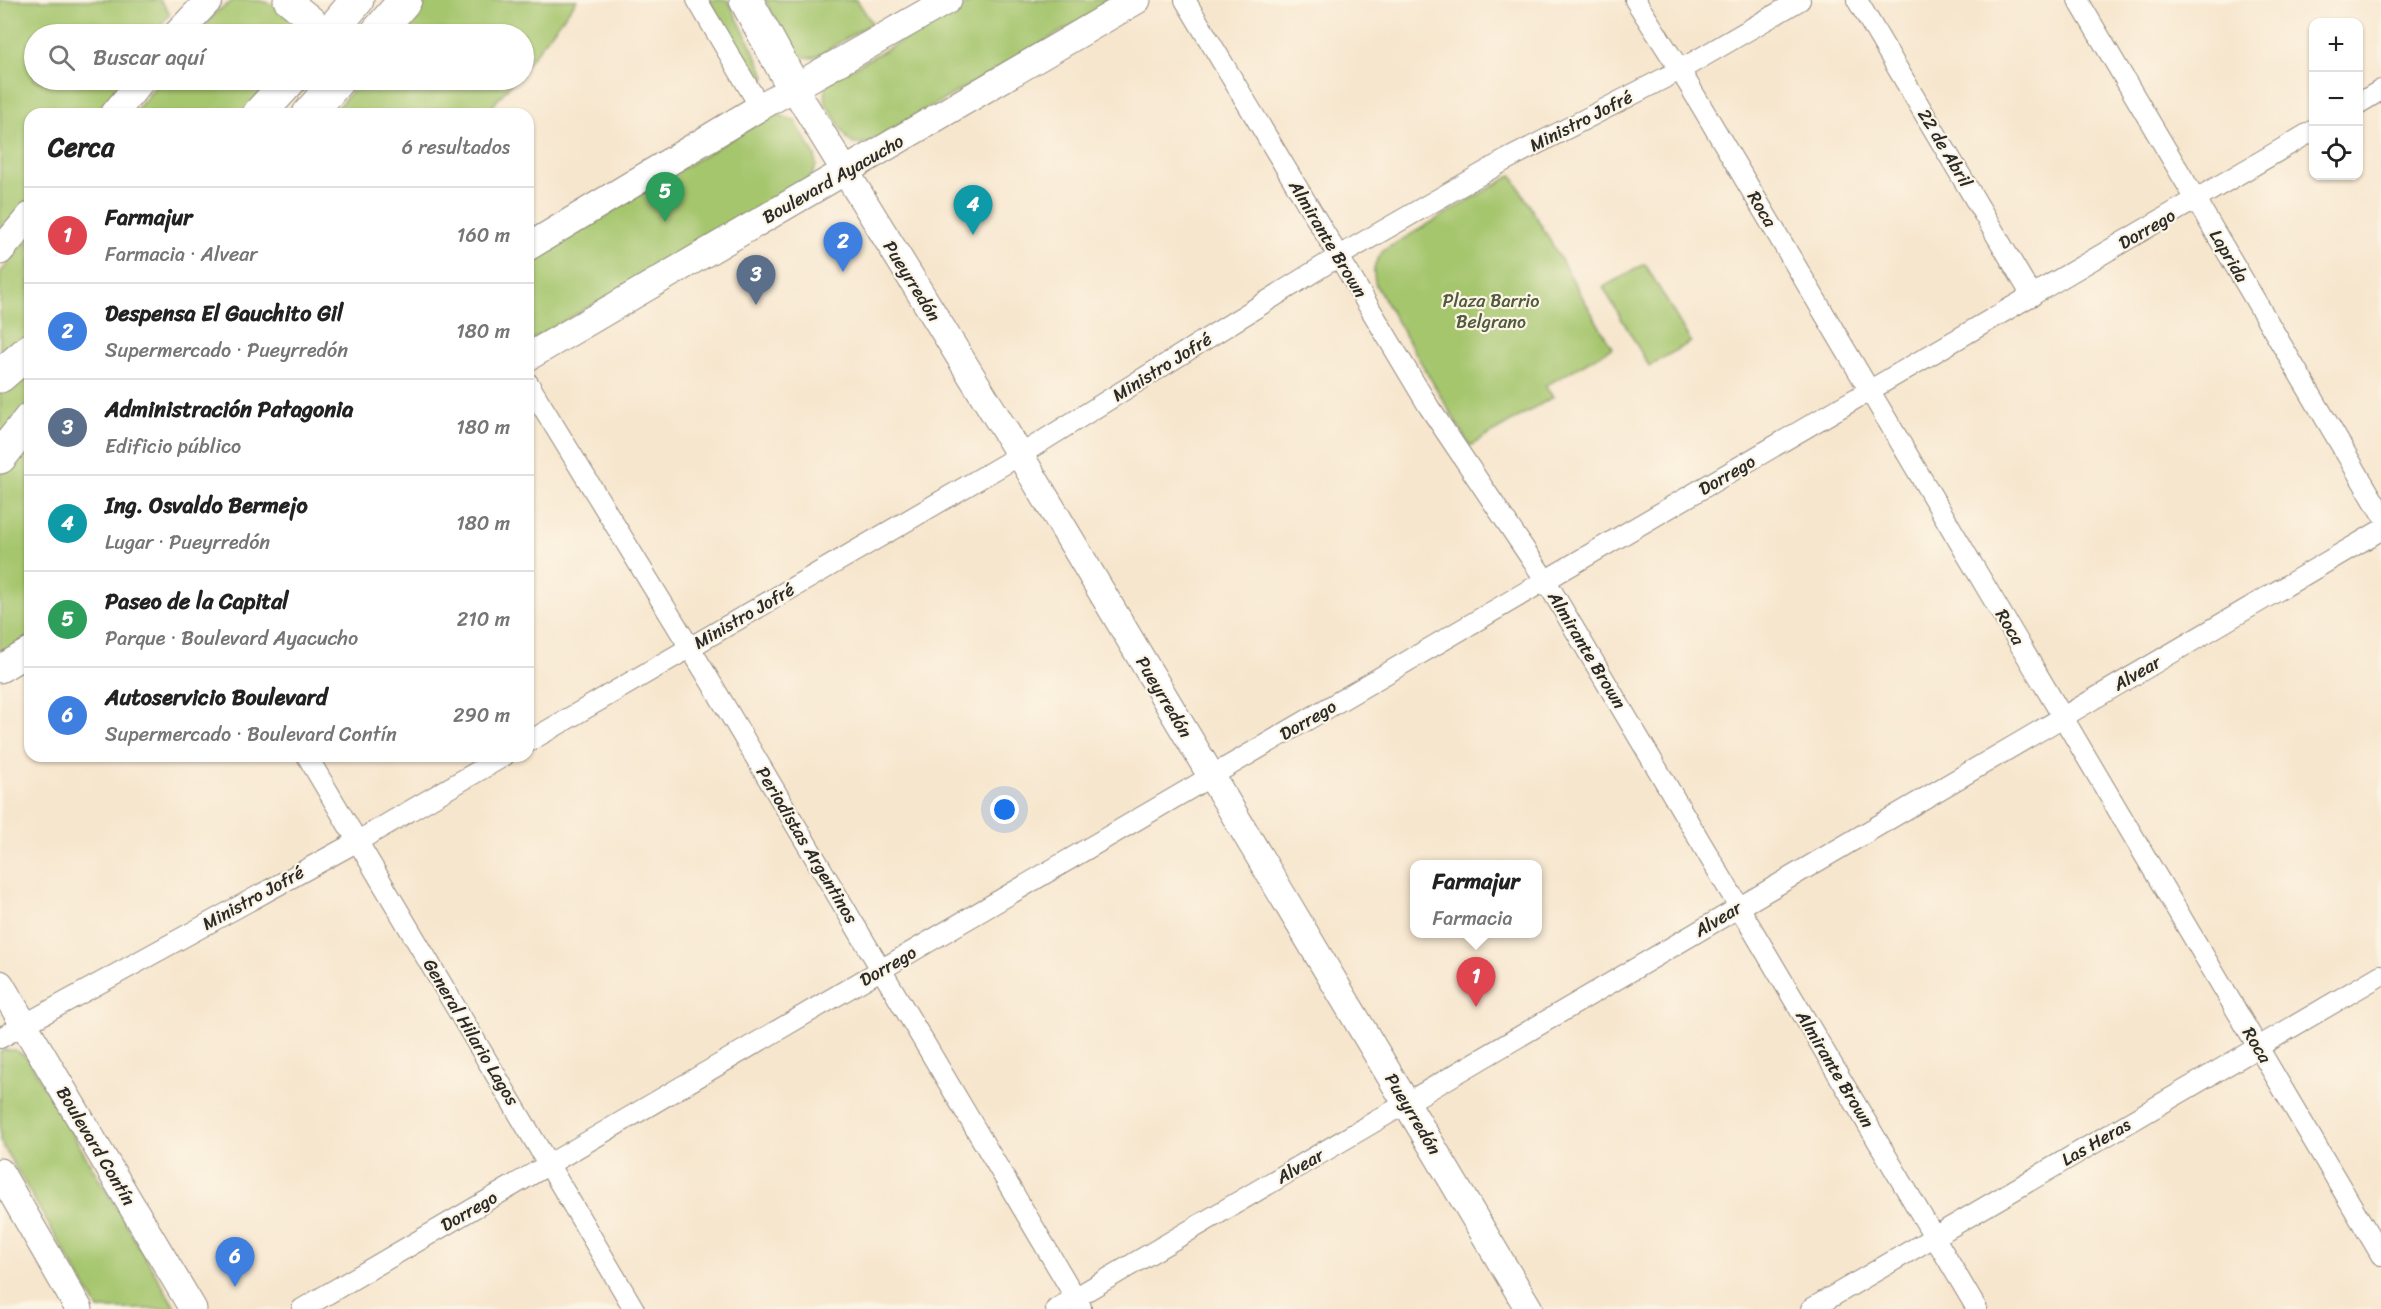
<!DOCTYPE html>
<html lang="es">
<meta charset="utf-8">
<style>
body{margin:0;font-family:Sriracha,sans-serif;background:#f6f6f6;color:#222}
.controls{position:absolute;right:18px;top:18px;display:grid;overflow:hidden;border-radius:12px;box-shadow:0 2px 4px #0004}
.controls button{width:54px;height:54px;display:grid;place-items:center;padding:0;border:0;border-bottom:2px solid #e0e0e0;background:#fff;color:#222;font:30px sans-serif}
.you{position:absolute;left:1005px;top:810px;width:21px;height:21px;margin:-15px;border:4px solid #fff;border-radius:50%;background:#1a73e8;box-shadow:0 0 0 9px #1a73e833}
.badge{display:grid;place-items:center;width:39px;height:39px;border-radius:50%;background:#d1495b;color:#fff;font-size:20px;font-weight:700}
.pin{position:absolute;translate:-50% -50px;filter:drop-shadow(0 2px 3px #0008)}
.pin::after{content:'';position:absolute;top:32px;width:21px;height:18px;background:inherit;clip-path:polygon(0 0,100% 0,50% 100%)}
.popup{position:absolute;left:1410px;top:860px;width:132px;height:78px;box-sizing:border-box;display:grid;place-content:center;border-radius:12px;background:#fff;filter:drop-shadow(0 2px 4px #0005);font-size:20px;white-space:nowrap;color:#767676}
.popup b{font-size:22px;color:#222}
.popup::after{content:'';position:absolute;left:50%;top:100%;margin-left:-12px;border:12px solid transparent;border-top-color:#fff}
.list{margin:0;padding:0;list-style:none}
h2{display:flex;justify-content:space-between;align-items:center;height:78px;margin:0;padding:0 24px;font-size:26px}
h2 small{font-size:20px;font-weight:400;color:#767676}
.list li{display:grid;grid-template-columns:39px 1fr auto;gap:18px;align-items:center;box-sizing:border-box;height:96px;padding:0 24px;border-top:2px solid #e0e0e0}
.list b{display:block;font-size:22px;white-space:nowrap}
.list p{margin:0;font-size:20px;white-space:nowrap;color:#767676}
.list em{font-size:20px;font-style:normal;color:#767676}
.icon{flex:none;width:33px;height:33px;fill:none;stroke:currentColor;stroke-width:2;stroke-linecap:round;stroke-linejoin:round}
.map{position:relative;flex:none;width:2381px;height:1309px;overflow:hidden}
.search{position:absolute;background:#fff;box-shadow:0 2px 4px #0004;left:24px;top:24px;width:510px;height:66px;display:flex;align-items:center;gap:15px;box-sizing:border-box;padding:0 21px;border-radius:33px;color:#767676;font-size:22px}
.panel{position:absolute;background:#fff;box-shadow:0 2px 4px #0004;left:24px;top:108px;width:510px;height:654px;border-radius:18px}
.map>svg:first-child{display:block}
.green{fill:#a6c66e;stroke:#68784c;stroke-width:1.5}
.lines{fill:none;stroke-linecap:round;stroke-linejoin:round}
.street-casing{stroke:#91887c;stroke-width:22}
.secondary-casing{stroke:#91887c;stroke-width:29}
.highway-casing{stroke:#91887c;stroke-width:35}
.street{stroke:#fff;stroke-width:20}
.secondary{stroke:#fff;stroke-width:27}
.highway{stroke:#fff;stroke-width:33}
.labels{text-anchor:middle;stroke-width:4.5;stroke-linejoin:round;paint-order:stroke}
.street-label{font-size:18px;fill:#2b2b2b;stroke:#fcf5e5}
.park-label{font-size:18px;fill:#505a3f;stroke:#fcf5e5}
</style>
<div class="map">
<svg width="2381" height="1309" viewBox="0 0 2381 1309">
<rect width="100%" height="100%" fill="#fcf5e5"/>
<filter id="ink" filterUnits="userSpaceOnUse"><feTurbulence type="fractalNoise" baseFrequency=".0167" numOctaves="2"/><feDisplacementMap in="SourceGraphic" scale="12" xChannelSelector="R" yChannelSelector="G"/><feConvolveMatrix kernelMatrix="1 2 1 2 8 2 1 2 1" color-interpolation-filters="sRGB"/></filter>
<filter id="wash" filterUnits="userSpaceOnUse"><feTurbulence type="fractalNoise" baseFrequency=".008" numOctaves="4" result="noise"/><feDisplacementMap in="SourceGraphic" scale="24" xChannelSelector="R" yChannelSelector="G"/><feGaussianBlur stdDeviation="1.35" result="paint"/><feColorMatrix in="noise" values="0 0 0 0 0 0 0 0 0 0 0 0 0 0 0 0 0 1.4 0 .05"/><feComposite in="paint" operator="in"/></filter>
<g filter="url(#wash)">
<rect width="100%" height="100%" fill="#f7e6ce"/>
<g class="green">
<polygon points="0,0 160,0 170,14 153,34 34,34 34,80 129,80 101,114 30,114 30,202 0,239"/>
<path d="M 235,0 C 267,0 284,1 298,34 L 198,34 L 217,11 Z"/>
<polygon points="428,0 577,0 524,68 524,34 399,34"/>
<polygon points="708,0 728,0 762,68 765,77 763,81 756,80"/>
<polygon points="765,0 857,0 872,23 814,58 804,57 794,53"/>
<polygon points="974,0 1116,0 869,143 854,144 848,140 825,102 826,86 833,79"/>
<polygon points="161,80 274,80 243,114 133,114"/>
<polygon points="361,80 514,80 486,114 332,114"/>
<polygon points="777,114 795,121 815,156 816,166 812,175 804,183 528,342 528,261 768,117"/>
<path d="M 1512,175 L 1612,348 L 1545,386 L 1553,397 L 1470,446 L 1376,286 C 1372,270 1373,263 1384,250 Z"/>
<polygon points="30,237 30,335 0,361 0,273"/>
<polygon points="1645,264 1691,342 1649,366 1603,287"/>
<polygon points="30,369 30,405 0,441 0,392"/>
<polygon points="30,437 30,642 0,660 0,475"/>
<polygon points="3,1050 15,1050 27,1057 176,1309 98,1309 0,1141 0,1052"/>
</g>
</g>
<g filter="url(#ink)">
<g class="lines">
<g class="street-casing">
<g id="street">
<polyline points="697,0 760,107"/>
<polyline points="1185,0 1429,407 1546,581 1977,1309"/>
<polyline points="1635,0 1680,70 2381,1255"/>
<polyline points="1857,0 2032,296"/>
<polyline points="2078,0 2381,513"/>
<polyline points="2358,104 2381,90"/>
<polyline points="528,383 706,674 1081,1307"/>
<polyline points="528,742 1020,455 1339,256 1504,161 1680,70 1800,0"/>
<polyline points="307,756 634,1309"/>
<polyline points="0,1038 358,841 504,756"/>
<polyline points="302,1309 2314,130"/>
<polyline points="1056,1309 2381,530"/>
<polyline points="1811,1309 2381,975"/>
</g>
</g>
<g class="secondary-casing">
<g id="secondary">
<polyline points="287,0 329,34"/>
<polyline points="177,34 209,0"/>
<polyline points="794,88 1020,455 1529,1309"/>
<polyline points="114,114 142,80"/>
<polyline points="528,247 760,107 948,0"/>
<polyline points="0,251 30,216"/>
<polyline points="528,357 1137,0"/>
<polyline points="0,669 30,651"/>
<polyline points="0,984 193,1309"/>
<polyline points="0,1172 79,1309"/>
</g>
</g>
<g class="highway-casing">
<g id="highway">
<polyline points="746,0 794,88"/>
<polyline points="329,34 357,0"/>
<polyline points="376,34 405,0"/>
<polyline points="259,114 290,80"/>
<polyline points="309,114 338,80"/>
<polyline points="0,376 30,350"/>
<polyline points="0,457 30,419"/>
</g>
</g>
<use href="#street" class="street"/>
<use href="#secondary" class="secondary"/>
<use href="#highway" class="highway"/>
</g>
</g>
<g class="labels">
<g class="street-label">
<text transform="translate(1581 121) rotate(-27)" y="6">Ministro Jofré</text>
<text transform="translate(1945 148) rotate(59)" y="6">22 de Abril</text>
<text transform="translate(833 179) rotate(-30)" y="6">Boulevard Ayacucho</text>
<text transform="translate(1762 209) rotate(59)" y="6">Roca</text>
<text transform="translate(2147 229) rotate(-30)" y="6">Dorrego</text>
<text transform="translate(1328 239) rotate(59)" y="6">Almirante Brown</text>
<text transform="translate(2229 256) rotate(59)" y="6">Laprida</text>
<text transform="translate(912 281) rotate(58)" y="6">Pueyrredón</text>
<text transform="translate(1162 367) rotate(-32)" y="6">Ministro Jofré</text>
<text transform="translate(1727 475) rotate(-30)" y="6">Dorrego</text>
<text transform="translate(744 616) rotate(-30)" y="6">Ministro Jofré</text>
<text transform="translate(2010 627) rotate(59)" y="6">Roca</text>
<text transform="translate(1587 650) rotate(59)" y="6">Almirante Brown</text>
<text transform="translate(2137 673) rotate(-30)" y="6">Alvear</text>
<text transform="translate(1164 697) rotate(59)" y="6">Pueyrredón</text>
<text transform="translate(1308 720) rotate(-30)" y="6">Dorrego</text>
<text transform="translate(807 845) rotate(59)" y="6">Periodistas Argentinos</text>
<text transform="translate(253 898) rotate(-29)" y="6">Ministro Jofré</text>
<text transform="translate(1718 919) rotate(-31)" y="6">Alvear</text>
<text transform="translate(888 966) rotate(-30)" y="6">Dorrego</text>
<text transform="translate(471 1032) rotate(59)" y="6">General Hilario Lagos</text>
<text transform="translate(2257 1045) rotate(59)" y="6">Roca</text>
<text transform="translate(1835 1069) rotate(59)" y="6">Almirante Brown</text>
<text transform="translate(1413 1114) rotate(59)" y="6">Pueyrredón</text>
<text transform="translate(2096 1142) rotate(-30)" y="6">Las Heras</text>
<text transform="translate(96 1146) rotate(59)" y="6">Boulevard Contín</text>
<text transform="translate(1300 1166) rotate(-30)" y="6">Alvear</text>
<text transform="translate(469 1211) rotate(-30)" y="6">Dorrego</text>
</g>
<g class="park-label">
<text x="1491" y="307">Plaza Barrio<tspan x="1491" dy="21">Belgrano</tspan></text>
</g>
</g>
</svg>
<div class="controls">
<button>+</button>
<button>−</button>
<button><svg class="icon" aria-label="locate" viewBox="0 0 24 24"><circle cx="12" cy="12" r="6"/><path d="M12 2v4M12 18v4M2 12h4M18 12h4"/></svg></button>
</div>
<div class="you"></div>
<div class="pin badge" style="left:1476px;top:1007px;background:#e0444e">1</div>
<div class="popup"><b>Farmajur</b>Farmacia</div>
<div class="pin badge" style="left:843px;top:272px;background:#3f7fe0">2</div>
<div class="pin badge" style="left:756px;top:305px;background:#5c6f8a">3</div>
<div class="pin badge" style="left:973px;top:235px;background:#0f9aa8">4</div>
<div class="pin badge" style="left:665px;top:222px;background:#2e9e5b">5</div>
<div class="pin badge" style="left:235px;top:1287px;background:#3f7fe0">6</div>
<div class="search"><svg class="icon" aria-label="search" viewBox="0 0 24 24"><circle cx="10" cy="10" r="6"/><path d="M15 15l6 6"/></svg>Buscar aquí</div>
<section class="panel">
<h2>Cerca<small>6 resultados</small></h2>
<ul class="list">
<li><span class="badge" style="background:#e0444e">1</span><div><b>Farmajur</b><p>Farmacia · Alvear</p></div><em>160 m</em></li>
<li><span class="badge" style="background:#3f7fe0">2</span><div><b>Despensa El Gauchito Gil</b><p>Supermercado · Pueyrredón</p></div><em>180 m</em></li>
<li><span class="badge" style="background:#5c6f8a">3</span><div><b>Administración Patagonia</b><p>Edificio público</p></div><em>180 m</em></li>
<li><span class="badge" style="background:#0f9aa8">4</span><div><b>Ing. Osvaldo Bermejo</b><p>Lugar · Pueyrredón</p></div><em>180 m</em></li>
<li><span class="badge" style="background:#2e9e5b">5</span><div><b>Paseo de la Capital</b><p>Parque · Boulevard Ayacucho</p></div><em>210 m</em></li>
<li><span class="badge" style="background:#3f7fe0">6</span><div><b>Autoservicio Boulevard</b><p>Supermercado · Boulevard Contín</p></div><em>290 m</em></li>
</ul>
</section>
</div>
